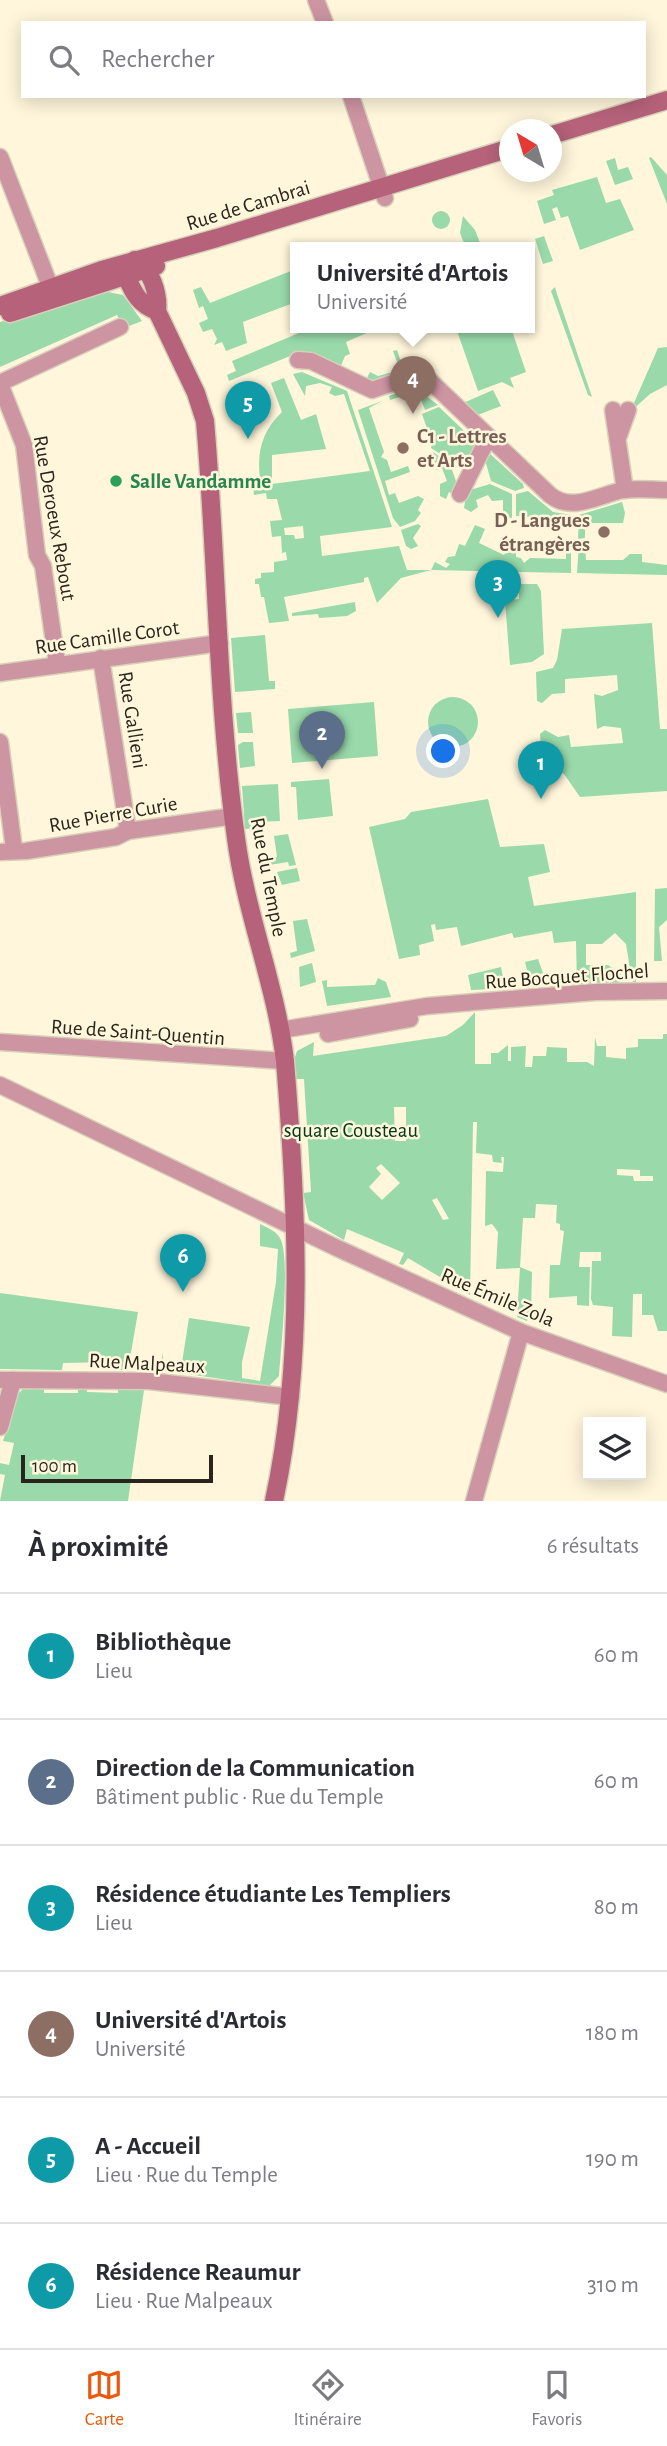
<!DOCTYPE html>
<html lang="fr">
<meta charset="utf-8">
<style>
body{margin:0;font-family:"Alegreya Sans",sans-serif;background:#f7f7f7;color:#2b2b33}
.controls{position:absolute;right:21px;bottom:21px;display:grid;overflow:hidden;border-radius:0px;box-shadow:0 4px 18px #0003}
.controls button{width:63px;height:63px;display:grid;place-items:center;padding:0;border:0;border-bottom:2px solid #e1e1e2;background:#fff;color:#2b2b33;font:35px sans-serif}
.compass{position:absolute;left:499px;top:119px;width:63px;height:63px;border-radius:50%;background:#fff;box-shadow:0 4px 18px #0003;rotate:322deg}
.scale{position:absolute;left:21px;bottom:18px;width:192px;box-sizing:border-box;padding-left:7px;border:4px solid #29251c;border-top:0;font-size:19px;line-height:24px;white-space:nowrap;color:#29251c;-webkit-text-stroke:5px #fff6db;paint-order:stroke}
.you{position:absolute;left:444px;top:752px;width:24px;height:24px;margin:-18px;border:5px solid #fff;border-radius:50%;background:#1a73e8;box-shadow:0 0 0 10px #1a73e833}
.badge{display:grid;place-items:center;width:46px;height:46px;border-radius:50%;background:#ea580c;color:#fff;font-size:23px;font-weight:700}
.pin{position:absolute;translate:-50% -58px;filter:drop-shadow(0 2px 4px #0008)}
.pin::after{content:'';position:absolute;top:37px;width:24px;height:21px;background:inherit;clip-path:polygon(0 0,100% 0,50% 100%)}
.popup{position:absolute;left:290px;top:242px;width:245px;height:91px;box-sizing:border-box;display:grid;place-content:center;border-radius:0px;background:#fff;filter:drop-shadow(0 2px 5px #0005);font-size:23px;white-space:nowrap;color:#7c7c81}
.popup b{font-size:26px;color:#2b2b33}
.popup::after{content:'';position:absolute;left:50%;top:100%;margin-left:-14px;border:14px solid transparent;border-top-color:#fff}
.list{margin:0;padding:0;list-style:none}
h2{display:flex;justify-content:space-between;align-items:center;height:91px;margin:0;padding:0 28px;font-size:30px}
h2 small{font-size:23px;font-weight:400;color:#7c7c81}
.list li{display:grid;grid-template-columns:46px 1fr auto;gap:21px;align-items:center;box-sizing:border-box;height:126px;padding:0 28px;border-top:2px solid #e1e1e2}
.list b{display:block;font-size:26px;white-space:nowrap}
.list p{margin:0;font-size:23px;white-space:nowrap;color:#7c7c81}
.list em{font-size:23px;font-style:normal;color:#7c7c81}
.icon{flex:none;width:38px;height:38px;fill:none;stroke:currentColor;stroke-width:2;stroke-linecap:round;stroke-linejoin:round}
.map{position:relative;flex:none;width:667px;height:1501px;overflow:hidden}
.search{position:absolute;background:#fff;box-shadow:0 4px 18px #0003;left:21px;right:21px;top:21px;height:77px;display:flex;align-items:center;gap:18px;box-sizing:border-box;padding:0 24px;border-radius:0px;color:#7c7c81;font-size:26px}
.sheet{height:847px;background:#fff}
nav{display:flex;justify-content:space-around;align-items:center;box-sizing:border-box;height:98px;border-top:2px solid #e1e1e2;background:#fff;font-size:19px;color:#7c7c81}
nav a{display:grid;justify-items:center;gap:4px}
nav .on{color:#ea580c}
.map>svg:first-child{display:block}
.green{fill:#99d9aa;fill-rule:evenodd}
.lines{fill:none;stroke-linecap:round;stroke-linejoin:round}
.street-casing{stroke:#d8d0b9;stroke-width:19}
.secondary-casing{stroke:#d8d0b9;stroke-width:21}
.street{stroke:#cd94a2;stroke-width:16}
.secondary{stroke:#b5627a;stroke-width:18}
.education-dot{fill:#8d6e63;stroke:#fff6db;stroke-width:2.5}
.leisure-dot{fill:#2e9e5b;stroke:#fff6db;stroke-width:2.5}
.labels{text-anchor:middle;stroke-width:5;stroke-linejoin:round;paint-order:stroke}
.street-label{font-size:21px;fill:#29251c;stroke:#fff6db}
.education-label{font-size:21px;font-weight:bold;fill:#785e54;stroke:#fff6db;text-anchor:start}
.leisure-label{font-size:21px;font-weight:bold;fill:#27864d;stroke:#fff6db;text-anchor:start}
.park-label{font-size:21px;fill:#003818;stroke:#fff6db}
</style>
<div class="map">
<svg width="667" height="1501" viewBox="0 0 667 1501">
<rect width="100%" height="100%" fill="#fff6db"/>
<g class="green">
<polygon points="651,157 667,175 667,204 649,158"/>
<polygon points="615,158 618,170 628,167 633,179 615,185 606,161"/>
<polygon points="597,177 606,203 620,199 634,230 580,250 568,216 561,218 557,207 552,209 556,220 544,224 537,201 554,195 552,190"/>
<circle cx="441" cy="220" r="9"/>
<polygon points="463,216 475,230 482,248 466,248 460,233"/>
<polygon points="544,236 553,261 543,264 535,239"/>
<polygon points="296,269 296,291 292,293 296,302 243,322 247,343 226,351 222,342 214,345 217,339 212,329 203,332 199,323 208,319 203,306 199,308 193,290 201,287 210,303"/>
<polygon points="555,287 557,294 592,397 588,395 551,291"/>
<polygon points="108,292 123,295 142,321 129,326 125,320 121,322 117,315 0,367 0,322"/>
<polygon points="297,328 378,328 346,342 350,354 345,356 340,368 295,354 229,381 227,375 236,371 232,361 299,333"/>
<polygon points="456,328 511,328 526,372 510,378 514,388 502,382 478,391"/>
<polygon points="667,347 667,385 650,394 630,412 658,348"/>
<polygon points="397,350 405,374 378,384 366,380 370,372 378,376 400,370 393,351"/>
<path d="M 302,372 L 347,391 L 392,527 L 320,536 L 322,556 L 399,546 L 407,570 L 431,570 L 435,562 L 446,568 L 450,564 L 445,562 L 448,557 L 455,556 L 459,544 L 465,546 L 475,525 L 485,529 L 479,543 L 504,555 L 511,541 L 515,542 L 516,557 L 521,558 L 524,563 L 530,558 L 566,559 L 566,545 L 571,544 L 571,573 L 431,570 L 401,578 L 377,603 L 368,577 L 364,578 L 364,582 L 284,597 L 289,621 L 269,623 L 264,597 L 261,597 L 259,584 L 255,584 L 255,579 L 261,578 L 261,573 L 274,572 L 274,562 L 287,560 L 286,552 L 282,553 L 281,536 L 272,537 L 270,521 L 282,520 L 277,499 L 267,499 L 266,493 L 254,495 L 253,487 L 261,485 C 256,456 260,433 282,412 L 271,383 L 284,378 L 301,420 L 316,414 L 326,449 L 272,455 L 272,484 L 370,471 L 344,394 L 335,396 L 329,393 L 332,387 L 320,383 L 306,386 L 305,396 L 293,374 ZM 303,526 L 304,538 L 295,539 L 294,535 L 285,535 L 284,528 Z"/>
<polygon points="414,387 438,405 425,410 418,391 390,400 389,396"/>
<polygon points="493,390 501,406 475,416 463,403"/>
<polygon points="382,401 369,408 384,452 381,457 387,460 391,472 408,466 410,472 385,481 389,495 395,493 399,503 418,496 424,499 418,510 421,513 415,521 400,527 393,518 358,410"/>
<polygon points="439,407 478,444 473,454 451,461 431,448 432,443 422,414"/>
<polygon points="433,452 450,464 458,487 455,495 449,492 446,499 440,496 440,484 447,481 442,468 436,470"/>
<polygon points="488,452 523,484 524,488 515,491 491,481 484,456"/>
<polygon points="490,484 512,494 512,518 503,517 503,500 492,501 488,495 476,500 478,507 471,512 464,508 467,491"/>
<polygon points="528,491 553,512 572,515 572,526 545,518 516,516 516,494"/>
<polygon points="622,502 625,513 623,523 585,523 585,538 578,539 579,515"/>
<polygon points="418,524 421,526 413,538 418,546 411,549 406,546 401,530"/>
<polygon points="579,544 585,545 586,560 623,560 630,554 642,554 642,562 667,565 667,575 577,573"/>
<polygon points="519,584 537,584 541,591 544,654 532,662 510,665 505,601 519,599"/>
<polygon points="355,602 356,611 347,616 319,618 318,614 292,616 292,613"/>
<polygon points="652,623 660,729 667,729 667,791 580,797 564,774 542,761 540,734 545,730 558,737 569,735 571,747 623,743 621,728 604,726 597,729 594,694 602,696 618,690 617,675 565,679 565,693 552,694 542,703 537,701 536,672 553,668 557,660 562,629"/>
<polygon points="265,635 269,681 275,681 275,689 235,692 231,638"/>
<circle cx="453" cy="722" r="25"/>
<polygon points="374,702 378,756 292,763 288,709"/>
<polygon points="251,712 253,733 238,733 236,713"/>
<polygon points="243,742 253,742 255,766 240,768 238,745"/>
<polygon points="329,779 333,816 298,820 296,787 291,787 291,782"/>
<polygon points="278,784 280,821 257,822 256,828 245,829 242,786"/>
<polygon points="488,799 500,847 544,844 550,872 528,877 534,906 636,892 636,983 632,981 626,944 615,933 602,944 586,944 586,965 608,965 621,974 619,983 577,985 576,941 554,943 552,931 514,938 512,933 461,946 457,927 436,930 435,924 431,925 434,941 419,945 420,955 399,959 369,827 405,819 411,812"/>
<polygon points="288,834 296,865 289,866 288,862 269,865 268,860 277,857 274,836"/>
<polygon points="297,868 300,881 282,885 277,872"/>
<polygon points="667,888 667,920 659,927 662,961 654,961 655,889"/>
<polygon points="307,919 315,951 291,958 290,953 297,951 293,921"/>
<polygon points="538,959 543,973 537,975 540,986 531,986 525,962"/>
<polygon points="312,963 316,982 300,987 299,967"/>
<polygon points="501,967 505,988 499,988 497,978 491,979 493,989 471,990 468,975"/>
<polygon points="378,978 386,982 391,997 327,1006 322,981 327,980 327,987 375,985"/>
<path d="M 475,1012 L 475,1064 L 491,1064 L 491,1053 L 498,1053 L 508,1045 L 508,1061 L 511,1061 L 511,1047 L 526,1046 L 525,1067 L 532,1067 L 533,1056 L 546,1056 L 547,1047 L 567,1048 L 567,1062 L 587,1062 L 594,1066 L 595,1037 L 597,1046 L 606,1046 L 606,1057 L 626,1059 L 626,1048 L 638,1047 L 638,1039 L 663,1039 L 663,1034 L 667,1034 L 667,1331 L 658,1331 L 653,1315 L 642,1315 L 642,1294 L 633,1294 L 632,1337 L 612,1336 L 613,1307 L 593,1305 L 591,1299 L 592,1261 L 601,1261 L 601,1252 L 580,1252 L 579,1267 L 590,1267 L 589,1306 L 577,1305 L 577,1296 L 549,1298 L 550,1265 L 560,1265 L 564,1231 L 560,1230 L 560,1224 L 556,1223 L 557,1205 L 536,1204 L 535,1218 L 523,1218 L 520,1267 L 532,1272 L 531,1312 L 527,1321 L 517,1317 L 520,1268 L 496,1269 L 498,1232 L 492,1224 L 485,1226 L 486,1171 L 503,1172 L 504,1157 L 501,1157 L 502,1163 L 493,1162 L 492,1155 L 476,1153 L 477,1122 L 473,1122 L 470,1295 L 408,1258 L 403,1265 L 399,1264 L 404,1253 L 347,1229 L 344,1240 L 309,1220 L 303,1193 L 311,1192 L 304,1079 L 296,1079 L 294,1060 L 297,1051 L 314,1042 L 313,1056 L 446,1036 L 463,1025 ZM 394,1107 L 406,1107 L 406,1141 L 395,1141 ZM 381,1164 L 400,1183 L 382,1200 L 369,1187 L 381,1174 L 376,1168 ZM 617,1169 L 640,1170 L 640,1176 L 653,1176 L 653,1181 L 634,1181 L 633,1176 L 617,1175 ZM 437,1198 L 449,1219 L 443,1220 L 432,1200 Z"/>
<path d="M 260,1224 C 268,1228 277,1231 281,1240 C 290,1262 281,1349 279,1376 L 269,1386 L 160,1370 L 163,1352 L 163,1367 L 181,1369 L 189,1318 L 250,1327 L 242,1362 L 242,1378 L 260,1381 L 276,1282 L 278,1249 L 260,1246 Z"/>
<polygon points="0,1293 138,1312 128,1370 114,1370 113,1362 63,1363 62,1370 0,1369"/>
<polygon points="26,1386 44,1386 44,1393 78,1393 78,1386 86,1386 87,1392 118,1393 118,1387 127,1386 131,1390 144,1390 128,1501 0,1501 5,1475 0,1474 0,1463 9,1465 14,1443 3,1441 17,1395"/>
</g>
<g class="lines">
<g class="street-casing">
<g id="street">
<polyline points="316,0 325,23"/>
<polyline points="351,96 385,198"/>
<polyline points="0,157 55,299"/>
<path d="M 298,360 L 311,361 L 372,390 L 413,376 L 429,380 L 550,495 C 572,513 599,495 623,490 C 637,488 653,490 667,490"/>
<polyline points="0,383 120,327"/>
<polyline points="0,384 24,445 37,555 43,566 57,663"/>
<polyline points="613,410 625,490"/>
<polyline points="619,435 628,410"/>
<polyline points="460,494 484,446 491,439"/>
<polyline points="101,658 128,831"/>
<polyline points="0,673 220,643"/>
<polyline points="0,742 14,849"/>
<polyline points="0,852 26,851 116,837 128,831 234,816"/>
<polyline points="281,1030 427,1006 595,992 667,991"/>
<polyline points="328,1034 410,1019"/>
<polyline points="0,1042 285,1061"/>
<polyline points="0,1085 337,1248 521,1332 667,1384"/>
<polyline points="0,1380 149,1381 291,1397"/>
<polyline points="0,1427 13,1380"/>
<polyline points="474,1501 521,1332"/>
</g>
</g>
<g class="secondary-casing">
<g id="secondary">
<polyline points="552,135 667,100"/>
<path d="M 135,260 C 151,267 159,295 157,311 L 196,393 L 205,421 C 217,558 217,702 236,838 C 246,914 276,985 285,1061 C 297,1207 305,1357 274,1501"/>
<path d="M 129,266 L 126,276 C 134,294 139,304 157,311"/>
<polyline points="0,306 102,270 217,238 510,148"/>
<polyline points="10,313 156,266"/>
</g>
</g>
<use href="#street" class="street"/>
<use href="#secondary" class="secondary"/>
</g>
<g class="education-dot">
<circle cx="403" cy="448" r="7"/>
<circle cx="604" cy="532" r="7"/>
</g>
<circle class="leisure-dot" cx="116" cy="481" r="7"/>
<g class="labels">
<g class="street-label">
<text transform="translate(248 205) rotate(-17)" y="7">Rue de Cambrai</text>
<text transform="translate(55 518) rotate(80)" y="7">Rue Deroeux Rebout</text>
<text transform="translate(107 637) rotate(-8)" y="7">Rue Camille Corot</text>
<text transform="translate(133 720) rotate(81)" y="7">Rue Gallieni</text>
<text transform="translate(113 814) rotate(-10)" y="7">Rue Pierre Curie</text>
<text transform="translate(269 877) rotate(79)" y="7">Rue du Temple</text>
<text transform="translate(567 976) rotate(-4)" y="7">Rue Bocquet Flochel</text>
<text transform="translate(138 1032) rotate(4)" y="7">Rue de Saint-Quentin</text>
<text transform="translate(498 1297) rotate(23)" y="7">Rue Émile Zola</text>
<text transform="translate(147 1363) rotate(3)" y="7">Rue Malpeaux</text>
</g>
<g class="education-label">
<text x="417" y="443">C1 - Lettres<tspan x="417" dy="24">et Arts</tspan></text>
<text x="590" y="527" text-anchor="end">D - Langues<tspan x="590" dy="24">étrangères</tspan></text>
</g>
<g class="leisure-label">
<text x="130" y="488">Salle Vandamme</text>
</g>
<g class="park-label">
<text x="351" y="1137">square Cousteau</text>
</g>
</g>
</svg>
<div class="controls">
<button><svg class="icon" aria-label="layers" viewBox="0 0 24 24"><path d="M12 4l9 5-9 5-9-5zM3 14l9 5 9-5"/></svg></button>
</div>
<svg class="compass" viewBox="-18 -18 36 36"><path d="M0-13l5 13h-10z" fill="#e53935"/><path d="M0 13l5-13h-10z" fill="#7c7c81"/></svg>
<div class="scale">100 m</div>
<div class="you"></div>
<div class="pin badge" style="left:541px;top:799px;background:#0f9aa8">1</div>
<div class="pin badge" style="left:322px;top:769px;background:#5c6f8a">2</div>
<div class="pin badge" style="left:498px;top:618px;background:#0f9aa8">3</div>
<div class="pin badge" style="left:413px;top:414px;background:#8d6e63">4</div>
<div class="popup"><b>Université d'Artois</b>Université</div>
<div class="pin badge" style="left:248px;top:439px;background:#0f9aa8">5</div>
<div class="pin badge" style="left:183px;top:1292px;background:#0f9aa8">6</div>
<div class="search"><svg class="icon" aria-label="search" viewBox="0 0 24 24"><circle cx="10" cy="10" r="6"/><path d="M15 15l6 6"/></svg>Rechercher</div>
</div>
<section class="sheet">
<h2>À proximité<small>6 résultats</small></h2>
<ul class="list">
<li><span class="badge" style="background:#0f9aa8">1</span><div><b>Bibliothèque</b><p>Lieu</p></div><em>60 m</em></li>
<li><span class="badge" style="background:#5c6f8a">2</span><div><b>Direction de la Communication</b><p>Bâtiment public · Rue du Temple</p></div><em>60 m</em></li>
<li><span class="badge" style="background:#0f9aa8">3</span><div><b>Résidence étudiante Les Templiers</b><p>Lieu</p></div><em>80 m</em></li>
<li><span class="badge" style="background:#8d6e63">4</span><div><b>Université d'Artois</b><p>Université</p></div><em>180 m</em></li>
<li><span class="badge" style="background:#0f9aa8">5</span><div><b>A - Accueil</b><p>Lieu · Rue du Temple</p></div><em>190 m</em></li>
<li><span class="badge" style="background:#0f9aa8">6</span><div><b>Résidence Reaumur</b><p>Lieu · Rue Malpeaux</p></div><em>310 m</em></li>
</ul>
</section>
<nav>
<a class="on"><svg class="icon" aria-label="map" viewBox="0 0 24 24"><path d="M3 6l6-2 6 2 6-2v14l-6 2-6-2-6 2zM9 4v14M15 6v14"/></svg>Carte</a>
<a><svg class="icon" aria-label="directions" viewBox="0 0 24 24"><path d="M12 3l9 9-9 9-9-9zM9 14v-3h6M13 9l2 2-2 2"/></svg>Itinéraire</a>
<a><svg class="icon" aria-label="saved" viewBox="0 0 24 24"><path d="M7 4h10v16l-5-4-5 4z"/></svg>Favoris</a>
</nav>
